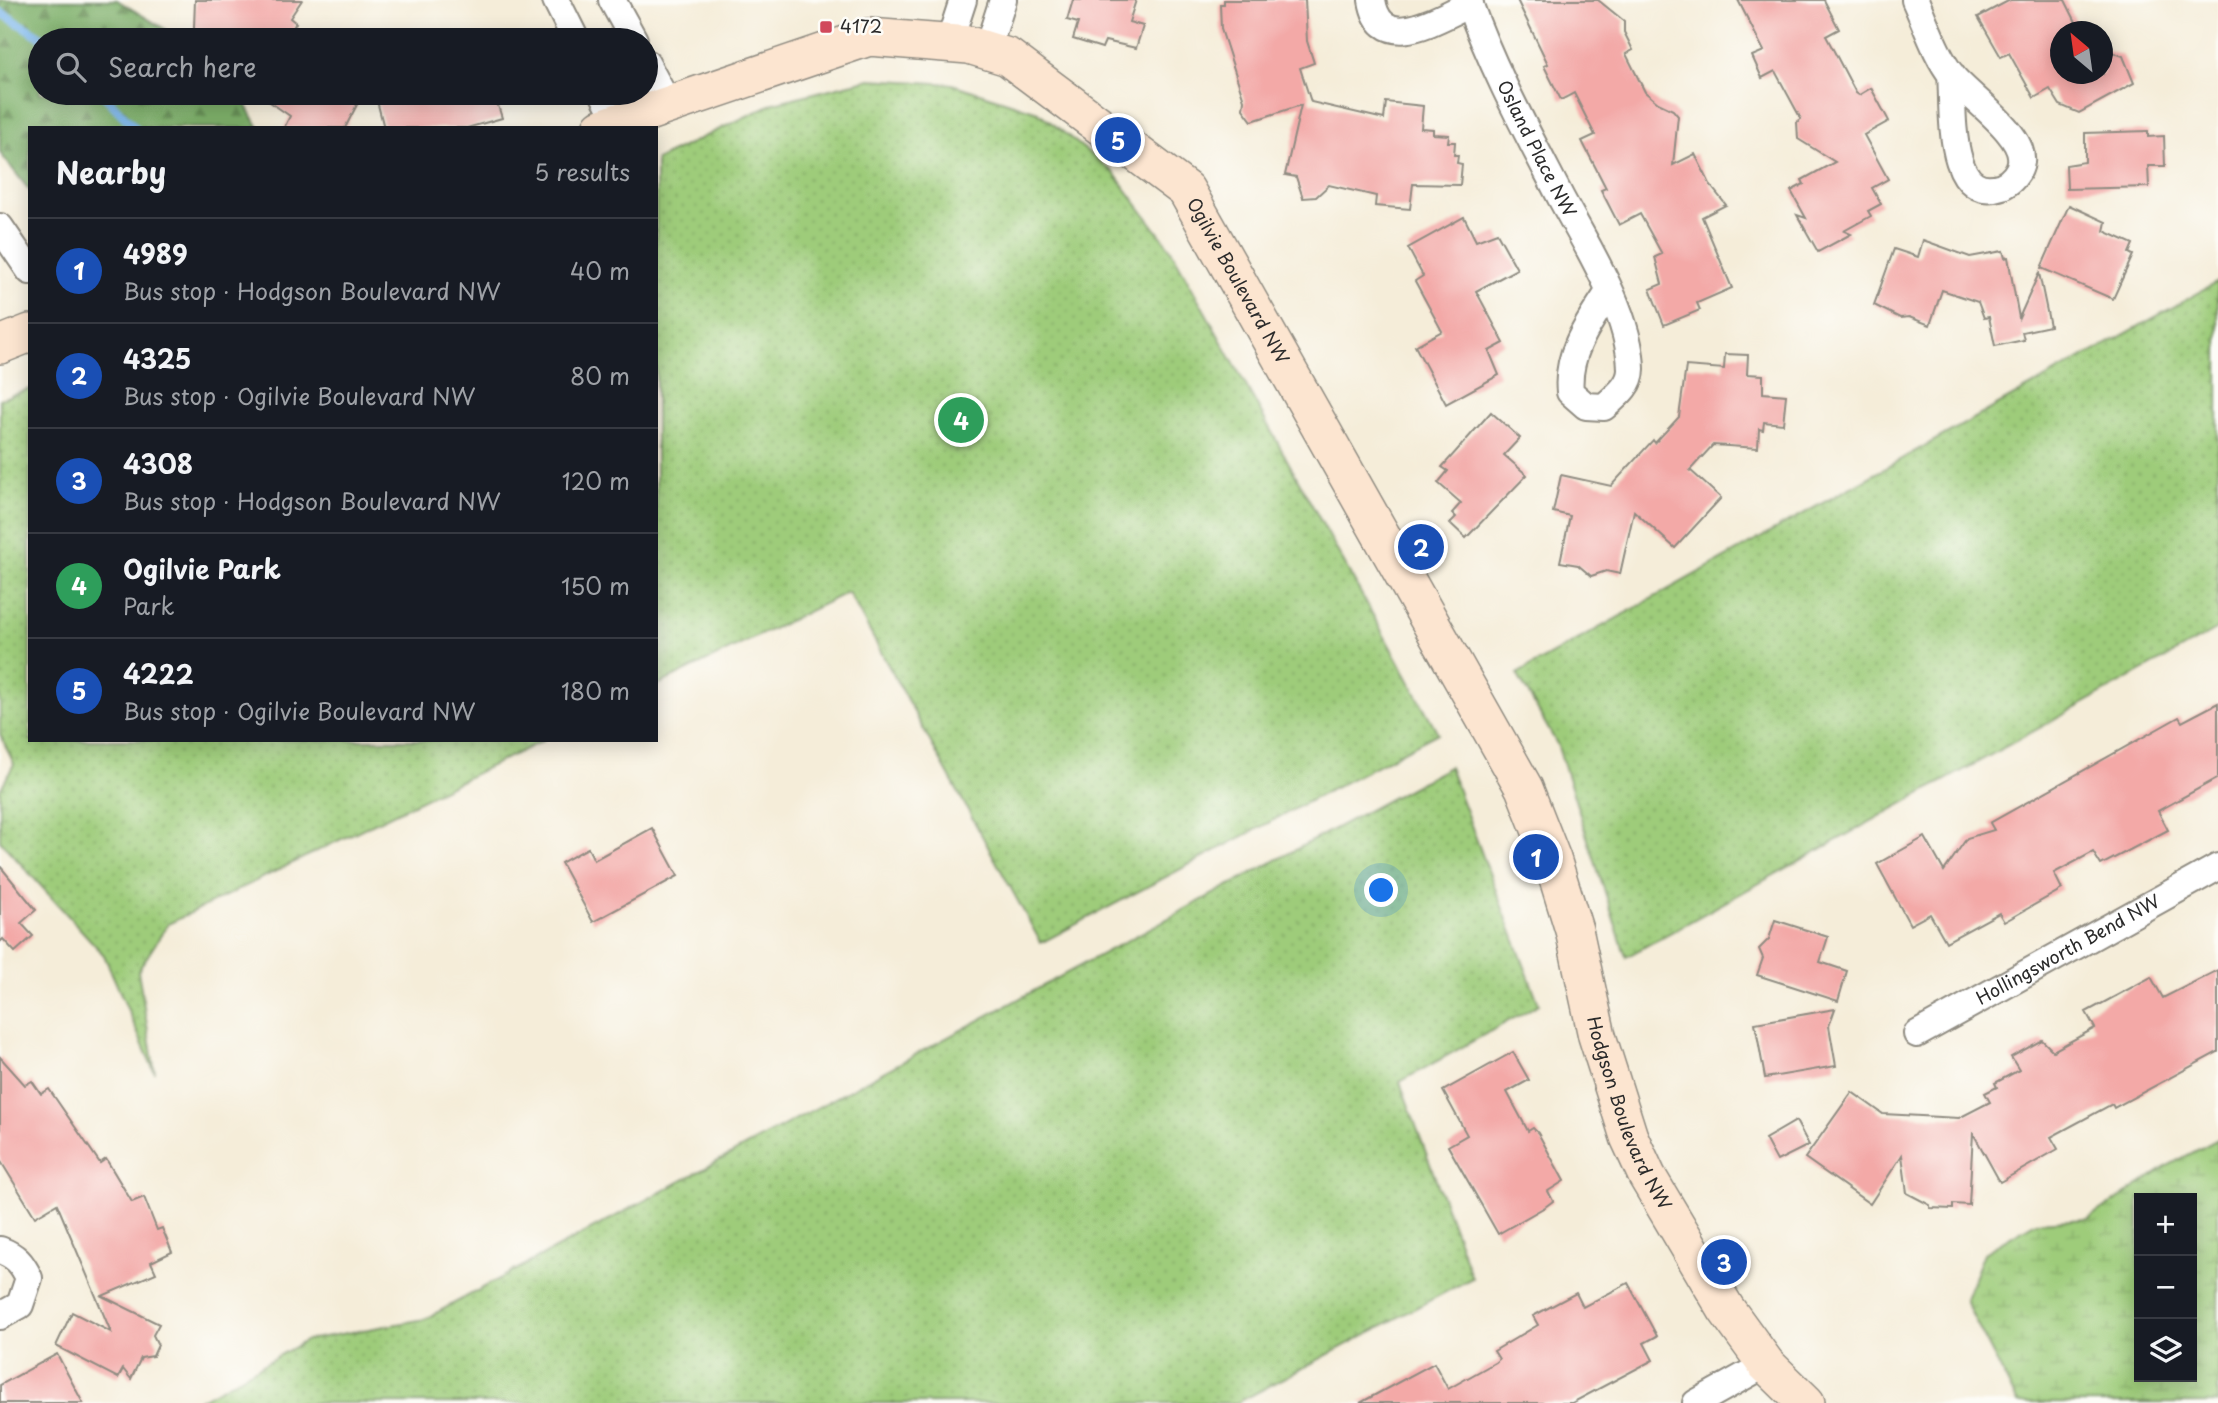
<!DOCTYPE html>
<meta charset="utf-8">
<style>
body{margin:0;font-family:"Playpen Sans",sans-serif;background:#20242c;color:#f1f3f6}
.controls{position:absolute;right:21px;bottom:21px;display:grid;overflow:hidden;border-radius:0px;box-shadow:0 4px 18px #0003}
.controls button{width:63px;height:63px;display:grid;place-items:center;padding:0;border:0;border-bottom:2px solid #363941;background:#171b24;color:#f1f3f6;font:35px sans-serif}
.compass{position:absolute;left:2050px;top:21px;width:63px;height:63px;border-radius:50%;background:#171b24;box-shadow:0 4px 18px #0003;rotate:331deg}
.you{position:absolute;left:1382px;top:891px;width:24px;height:24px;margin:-18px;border:5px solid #fff;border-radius:50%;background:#1a73e8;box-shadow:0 0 0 10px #1a73e833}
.badge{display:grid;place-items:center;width:46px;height:46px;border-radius:50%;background:#8c9099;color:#fff;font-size:23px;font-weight:700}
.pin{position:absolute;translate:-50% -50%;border:4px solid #fff;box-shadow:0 2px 7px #0006}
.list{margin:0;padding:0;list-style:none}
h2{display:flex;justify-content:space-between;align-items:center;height:91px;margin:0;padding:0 28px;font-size:30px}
h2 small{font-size:23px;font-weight:400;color:#9ea1a6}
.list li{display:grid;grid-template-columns:46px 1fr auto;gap:21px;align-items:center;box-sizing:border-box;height:105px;padding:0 28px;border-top:2px solid #363941}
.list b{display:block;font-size:26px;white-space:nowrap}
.list p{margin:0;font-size:23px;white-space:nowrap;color:#9ea1a6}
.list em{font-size:23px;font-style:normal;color:#9ea1a6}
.icon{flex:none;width:38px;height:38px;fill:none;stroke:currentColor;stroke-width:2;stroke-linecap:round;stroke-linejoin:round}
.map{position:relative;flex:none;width:2218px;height:1403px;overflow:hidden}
.search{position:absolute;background:#171b24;box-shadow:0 4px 18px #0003;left:28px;top:28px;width:630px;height:77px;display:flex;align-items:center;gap:18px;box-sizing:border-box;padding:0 24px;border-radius:38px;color:#9ea1a6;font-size:26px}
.panel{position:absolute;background:#171b24;box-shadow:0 4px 18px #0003;left:28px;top:126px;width:630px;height:616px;border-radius:0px}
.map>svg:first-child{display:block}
.forest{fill:url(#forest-firs);stroke:#546e4a;stroke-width:2}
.wetland{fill:url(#wetland-marsh);stroke:#647c52;stroke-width:2;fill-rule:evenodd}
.park{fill:url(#park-dots);stroke:#647c52;stroke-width:2}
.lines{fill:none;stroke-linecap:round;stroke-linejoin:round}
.stream{stroke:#79b5eb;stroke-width:9}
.building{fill:#f3a9a7}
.street-casing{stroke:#908c82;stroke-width:30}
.secondary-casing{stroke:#908c82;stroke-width:40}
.street{stroke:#fff;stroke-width:26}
.secondary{stroke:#fce5d0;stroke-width:37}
.poi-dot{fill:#d1495b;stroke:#fdfcf7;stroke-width:2.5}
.labels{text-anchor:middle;stroke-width:5;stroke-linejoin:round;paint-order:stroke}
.poi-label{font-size:18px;fill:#2b2b2b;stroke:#fdfcf7;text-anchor:start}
.street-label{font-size:18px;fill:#2b2b2b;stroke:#fdfcf7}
</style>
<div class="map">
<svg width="2218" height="1403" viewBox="0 0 2218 1403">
<defs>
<pattern id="forest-firs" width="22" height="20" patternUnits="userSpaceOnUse" patternTransform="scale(1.75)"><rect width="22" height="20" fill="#7eb06a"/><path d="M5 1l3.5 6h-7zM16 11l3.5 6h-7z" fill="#678f57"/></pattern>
<pattern id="wetland-marsh" width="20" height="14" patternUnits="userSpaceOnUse" patternTransform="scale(1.75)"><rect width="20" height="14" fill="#9ecc7a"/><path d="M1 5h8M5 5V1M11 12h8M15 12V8" fill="none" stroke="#88af6a"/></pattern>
<pattern id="park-dots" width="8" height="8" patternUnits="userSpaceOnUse" patternTransform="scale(1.75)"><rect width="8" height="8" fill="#9ecc7a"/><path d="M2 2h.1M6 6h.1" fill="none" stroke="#88af6a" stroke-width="1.8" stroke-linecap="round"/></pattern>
</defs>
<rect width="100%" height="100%" fill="#fdfcf7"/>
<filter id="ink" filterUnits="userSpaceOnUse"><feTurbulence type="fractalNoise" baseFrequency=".0143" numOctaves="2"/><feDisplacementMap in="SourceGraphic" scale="14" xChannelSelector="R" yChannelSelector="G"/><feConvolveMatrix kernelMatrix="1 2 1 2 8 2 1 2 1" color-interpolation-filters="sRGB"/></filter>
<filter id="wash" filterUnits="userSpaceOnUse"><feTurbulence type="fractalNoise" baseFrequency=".00686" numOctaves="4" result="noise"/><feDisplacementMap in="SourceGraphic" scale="28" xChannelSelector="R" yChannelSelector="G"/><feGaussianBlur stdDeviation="1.57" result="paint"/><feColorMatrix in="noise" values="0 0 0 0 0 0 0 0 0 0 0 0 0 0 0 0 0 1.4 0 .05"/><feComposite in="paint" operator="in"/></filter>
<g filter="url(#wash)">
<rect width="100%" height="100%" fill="#f5edd9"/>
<polygon class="forest" points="0,0 117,0 183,40 40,40 40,93 240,93 259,128 30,128 30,191 0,153"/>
<path class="wetland" d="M 2218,1139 L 2218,1403 L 2018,1403 L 1965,1301 L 1984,1253 L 2036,1222 L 2088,1219 L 2169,1165 ZM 2139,1198 L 2192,1198 L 2192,1377 L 2139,1377 Z"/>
<g class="park">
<polygon points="870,79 952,84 1038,112 1113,172 1170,248 1438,733 1041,943 848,592 656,686 656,160 774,103"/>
<polygon points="2218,282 2218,629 1626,957 1557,744 1517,674"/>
<polygon points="30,389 30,740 544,740 168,924 138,971 155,1073 104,955 0,841 0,790 14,764 0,734 0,399"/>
<polygon points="1449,767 1539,1004 1400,1082 1472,1278 1237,1403 194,1403 307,1340 425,1319"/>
</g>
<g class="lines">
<g class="stream">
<polyline points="0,12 46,40"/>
<polyline points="102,93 135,128"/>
</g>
</g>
<g id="blocks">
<g class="building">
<polygon points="195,0 302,0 290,18 296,23 294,26 314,40 211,40 198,35 194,28"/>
<polygon points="1073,0 1136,0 1129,22 1143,26 1136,48 1105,41 1102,48 1073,39 1078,23 1067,20"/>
<polygon points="1224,0 1305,0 1307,41 1314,63 1300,68 1311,102 1384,119 1386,102 1423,106 1421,128 1433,129 1433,134 1449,135 1448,142 1455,142 1454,155 1458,155 1457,163 1462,164 1460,185 1413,184 1410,209 1375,206 1376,196 1329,185 1316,197 1303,198 1296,177 1285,175 1301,105 1252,121 1243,109 1244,100 1221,29 1220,4 1224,4"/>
<polygon points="1517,0 1598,0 1624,21 1624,32 1633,50 1626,54 1645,92 1658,103 1673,110 1678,116 1673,165 1695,154 1711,186 1726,205 1702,217 1732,288 1697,303 1700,310 1664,325 1650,289 1662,284 1655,257 1662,254 1640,214 1619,225 1601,190 1606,188 1582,141 1595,135 1574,93 1561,100 1544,66 1548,64"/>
<polygon points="1738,0 1824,0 1839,29 1826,36 1856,93 1859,95 1871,88 1889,121 1864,135 1888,179 1872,188 1881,204 1868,211 1871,216 1844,231 1851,234 1818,252 1797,215 1806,218 1791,191 1804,184 1802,180 1835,162 1798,139 1797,122 1801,119 1775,71 1762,78 1752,56 1764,51"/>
<polygon points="2010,0 2065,0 2081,32 2061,32 2061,74 2103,74 2103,49 2123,56 2134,83 2079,113 2060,105 2050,89 2034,98 2009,53 2001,57 1978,17"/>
<polygon points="257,93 363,93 345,128 284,128 290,116"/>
<polygon points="375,93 494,93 502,118 467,128 384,128"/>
<polygon points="2148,131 2148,137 2164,136 2165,166 2148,166 2149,187 2067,189 2066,165 2085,162 2085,133"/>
<polygon points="2069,205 2106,222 2104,231 2133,244 2129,253 2133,255 2113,299 2041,268"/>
<polygon points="1464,217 1476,241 1497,233 1517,269 1476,291 1504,343 1489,351 1499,375 1446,404 1415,346 1442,331 1415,281 1423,276 1408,248"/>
<polygon points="1923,240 1970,257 2003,251 2005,258 2008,257 2019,318 2039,273 2050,326 2022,332 2024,340 1995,346 1989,317 1984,318 1978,302 1942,290 1930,325 1909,317 1900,318 1874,305 1894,249 1918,257"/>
<polygon points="1725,354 1748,355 1747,374 1763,375 1763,393 1786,395 1783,424 1764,422 1763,430 1759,429 1758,448 1713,445 1690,470 1721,498 1675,548 1634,511 1620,574 1606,571 1591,576 1578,565 1560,562 1570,516 1553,512 1561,475 1611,486 1653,440 1655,443 1679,417 1686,366 1724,369"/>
<polygon points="1491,412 1520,438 1504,455 1527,475 1466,538 1450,523 1456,517 1452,513 1461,503 1438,483 1448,471 1442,467"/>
<polygon points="2218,703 2218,778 2158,811 2168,830 2101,865 2093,852 2054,873 2062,889 2004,922 1999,913 1946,942 1930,914 1910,925 1877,864 1925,837 1944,871 1967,838 1994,830 1990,823 2179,717 2182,722"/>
<polygon points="652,828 678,876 593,922 561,863 588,848 594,860"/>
<polygon points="0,866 36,910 21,923 33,936 15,952 3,939 0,942"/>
<polygon points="1775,920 1828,937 1820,962 1847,971 1838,1001 1757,975 1763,958 1759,949 1769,939"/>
<polygon points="2218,970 2218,1052 2114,1108 2112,1104 2051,1137 2058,1149 2000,1182 1973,1133 1969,1205 1953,1204 1953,1209 1930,1208 1930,1205 1907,1193 1902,1155 1870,1204 1805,1158 1852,1092 1883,1114 1959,1118 1990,1102 1985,1093 1997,1087 1995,1083 2019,1070 2011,1057 2042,1040 2053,1051 2095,1028 2086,1012 2151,977 2163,998"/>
<polygon points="1835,1009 1829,1026 1836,1066 1765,1078 1755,1023"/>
<polygon points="1513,1052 1529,1080 1507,1092 1528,1131 1533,1128 1538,1133 1564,1181 1548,1191 1553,1201 1545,1207 1498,1234 1448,1146 1467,1135 1443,1091"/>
<polygon points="0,1057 25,1085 32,1081 41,1094 49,1089 100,1163 106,1159 132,1202 144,1197 157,1230 162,1228 172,1252 151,1262 156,1273 102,1296 159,1324 153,1335 158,1345 153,1356 141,1358 131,1379 123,1369 118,1378 56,1346 72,1312 111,1332 57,1204 35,1217 0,1160"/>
<polygon points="1796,1121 1809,1145 1777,1161 1765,1139"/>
<polygon points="1628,1283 1657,1336 1644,1343 1653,1360 1572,1403 1360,1403 1434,1363 1448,1389 1496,1362 1499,1359 1494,1351 1538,1325 1533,1316 1576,1293 1583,1307"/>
<polygon points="57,1354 83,1403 0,1403 0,1385"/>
</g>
</g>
</g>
<g filter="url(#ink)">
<use href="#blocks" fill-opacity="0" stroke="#908c82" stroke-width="2"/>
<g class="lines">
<g class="street-casing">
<g id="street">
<polyline points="556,0 576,40"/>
<polyline points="612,0 634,40"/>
<path d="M 1372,0 C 1381,56 1438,18 1470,4"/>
<path id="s1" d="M 1468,0 C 1492,68 1528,134 1561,198 C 1587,246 1630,314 1631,369 C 1631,386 1615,397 1604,407 L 1586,406 L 1570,392 C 1566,354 1588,324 1609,292"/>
<path d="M 1915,0 C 1926,24 1936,56 1953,77 C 1969,97 2025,134 2021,162 C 2020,172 2011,182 2002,186 C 1945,205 1954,105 1951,74"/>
<polyline points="949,43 963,0"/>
<polyline points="987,50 1003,0"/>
<polyline points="646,63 668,104"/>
<polyline points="603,93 617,121"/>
<polyline points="0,227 30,271"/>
<path id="s2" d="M 1917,1034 L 2218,867"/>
<path d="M 0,1250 C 16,1256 22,1263 29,1278 L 20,1305 L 0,1316"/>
<polyline points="1696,1403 1766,1364"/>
</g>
</g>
<g class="secondary-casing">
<g id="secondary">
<path id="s3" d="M 601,128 L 869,37 L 969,45 L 1008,57 L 1186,190 L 1524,788 L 1552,859 L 1574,930 L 1597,1036 L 1629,1137 L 1647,1176 L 1726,1309 L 1766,1364 L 1806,1403"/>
<polyline points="0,345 30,333"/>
</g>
</g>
<use href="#street" class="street"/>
<use href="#secondary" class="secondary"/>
</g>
</g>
<rect class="poi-dot" x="819" y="20" width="14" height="14" rx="3.5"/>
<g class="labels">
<g class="poi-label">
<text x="840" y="33">4172</text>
</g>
<g class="street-label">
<text dy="6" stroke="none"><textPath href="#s1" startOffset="164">Osland Place NW</textPath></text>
<text dy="6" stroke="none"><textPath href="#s3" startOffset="751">Ogilvie Boulevard NW</textPath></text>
<text dy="6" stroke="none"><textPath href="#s2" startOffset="173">Hollingsworth Bend NW</textPath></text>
<text dy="6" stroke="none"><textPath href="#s3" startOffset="1676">Hodgson Boulevard NW</textPath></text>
</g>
</g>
</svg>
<div class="controls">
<button>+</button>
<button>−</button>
<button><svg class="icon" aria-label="layers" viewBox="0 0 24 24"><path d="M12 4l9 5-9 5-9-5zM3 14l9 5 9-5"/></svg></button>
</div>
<svg class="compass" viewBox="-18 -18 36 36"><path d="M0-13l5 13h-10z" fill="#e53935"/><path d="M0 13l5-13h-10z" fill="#9ea1a6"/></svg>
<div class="you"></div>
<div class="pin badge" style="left:1536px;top:857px;background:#1a4fb4">1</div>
<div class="pin badge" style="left:1421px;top:547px;background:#1a4fb4">2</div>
<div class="pin badge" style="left:1724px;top:1262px;background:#1a4fb4">3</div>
<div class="pin badge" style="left:961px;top:420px;background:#2e9e5b">4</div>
<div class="pin badge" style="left:1118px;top:140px;background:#1a4fb4">5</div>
<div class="search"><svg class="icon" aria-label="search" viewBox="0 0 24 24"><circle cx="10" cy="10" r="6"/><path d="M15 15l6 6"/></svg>Search here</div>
<section class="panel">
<h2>Nearby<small>5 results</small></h2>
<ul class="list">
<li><span class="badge" style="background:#1a4fb4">1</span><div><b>4989</b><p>Bus stop · Hodgson Boulevard NW</p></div><em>40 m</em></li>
<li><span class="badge" style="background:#1a4fb4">2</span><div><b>4325</b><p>Bus stop · Ogilvie Boulevard NW</p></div><em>80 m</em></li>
<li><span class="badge" style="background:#1a4fb4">3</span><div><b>4308</b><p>Bus stop · Hodgson Boulevard NW</p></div><em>120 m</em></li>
<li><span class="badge" style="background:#2e9e5b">4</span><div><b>Ogilvie Park</b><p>Park</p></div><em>150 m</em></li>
<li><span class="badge" style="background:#1a4fb4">5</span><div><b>4222</b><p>Bus stop · Ogilvie Boulevard NW</p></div><em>180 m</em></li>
</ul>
</section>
</div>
